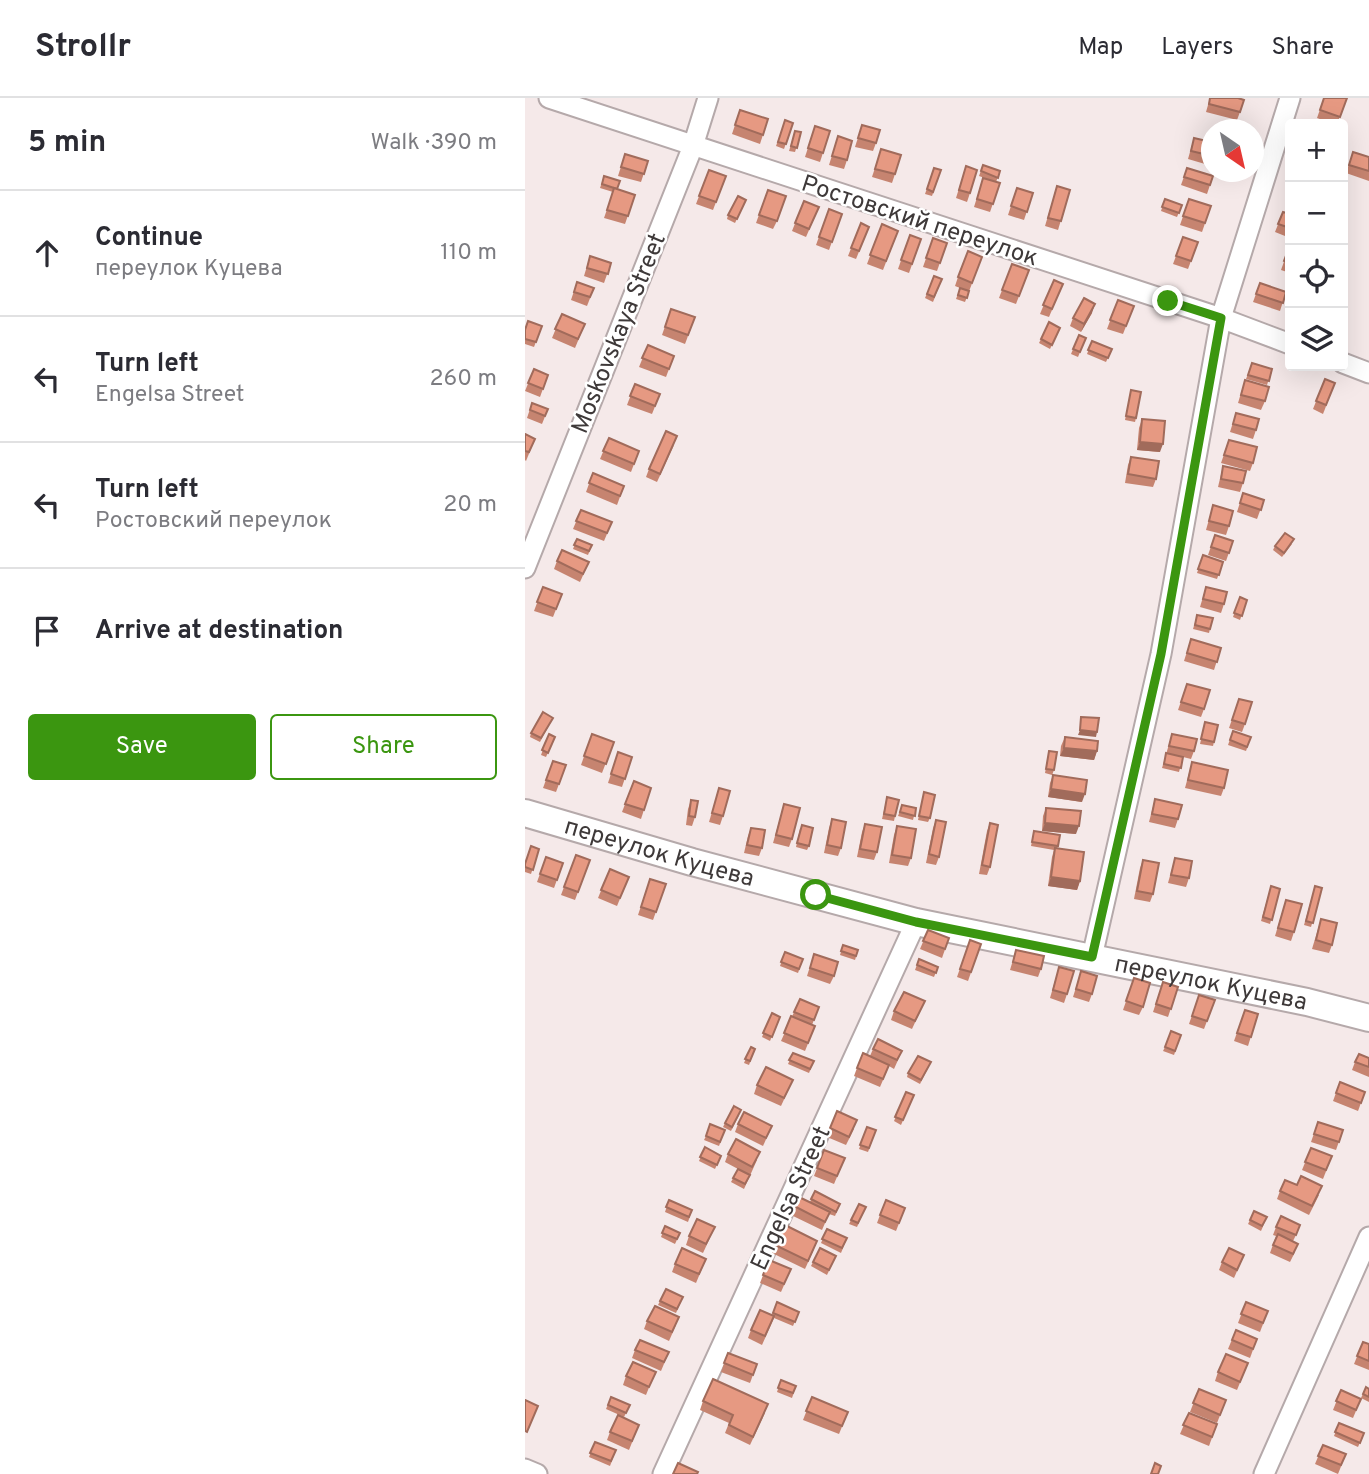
<!DOCTYPE html>
<meta charset="utf-8">
<style>
body{margin:0;font-family:Overpass,sans-serif;background:#f2f2f3;color:#2b2b33}
.controls{position:absolute;right:21px;top:21px;display:grid;overflow:hidden;border-radius:7px;box-shadow:0 7px 28px #0002}
.controls button{width:63px;height:63px;display:grid;place-items:center;padding:0;border:0;border-bottom:2px solid #e1e1e2;background:#fff;color:#2b2b33;font:35px sans-serif}
.compass{position:absolute;left:676px;top:21px;width:63px;height:63px;border-radius:50%;background:#fff;box-shadow:0 7px 28px #0002;rotate:146deg}
.stop{position:absolute;width:21px;height:21px;margin:-16px;border:5px solid #3b9610;border-radius:50%;background:#fff}
.stop.end{background:#3b9610;border-color:#fff;box-shadow:0 2px 7px #0008}
.list{margin:0;padding:0;list-style:none}
h2{display:flex;justify-content:space-between;align-items:center;height:91px;margin:0;padding:0 28px;font-size:30px}
h2 small{font-size:23px;font-weight:400;color:#7c7c81}
.list li{display:grid;grid-template-columns:46px 1fr auto;gap:21px;align-items:center;box-sizing:border-box;height:126px;padding:0 28px;border-top:2px solid #e1e1e2}
.list b{display:block;font-size:26px;white-space:nowrap}
.list p{margin:0;font-size:23px;white-space:nowrap;color:#7c7c81}
.list em{font-size:23px;font-style:normal;color:#7c7c81}
.actions{display:flex;gap:14px;padding:21px 28px}
.actions a{flex:1;padding:16px 0;border:2px solid #3b9610;border-radius:7px;text-align:center;font-size:24px;color:#3b9610}
.actions .main{background:#3b9610;color:#fff}
.icon{flex:none;width:38px;height:38px;fill:none;stroke:currentColor;stroke-width:2;stroke-linecap:round;stroke-linejoin:round}
.map{position:relative;flex:none;width:844px;height:1376px;overflow:hidden}
header{display:flex;align-items:center;gap:42px;box-sizing:border-box;height:98px;padding:0 35px;background:#fff;border-bottom:2px solid #e1e1e2}
header strong{font-size:33px}
nav{display:flex;gap:38px;margin-inline-start:auto;font-size:24px}
main{display:flex}
aside{flex:1;background:#fff}
.map>svg:first-child{display:block}
.lines{fill:none;stroke-linecap:round;stroke-linejoin:round}
.street-casing{stroke:#b5a9aa;stroke-width:23}
.secondary-casing{stroke:#b5a9aa;stroke-width:30}
.street{stroke:#fff;stroke-width:19}
.secondary{stroke:#fff;stroke-width:26}
.wall{fill:#c68470}
.shaded-wall{fill:#a16b5b}
.building{fill:#e69982;stroke:#a16b5b;stroke-width:2}
.route{stroke:#3b9610;stroke-width:9}
.labels{text-anchor:middle;stroke-width:5;stroke-linejoin:round;paint-order:stroke}
.street-label{font-size:24px;fill:#3e3939;stroke:#fff}
</style>
<header>
<strong>Strollr</strong>
<nav><a>Map</a><a>Layers</a><a>Share</a></nav>
</header>
<main>
<aside>
<h2>5 min<small>Walk · 390 m</small></h2>
<ul class="list">
<li><svg class="icon" aria-label="ahead" viewBox="0 0 24 24"><path d="M12 20V5M6 11l6-6 6 6"/></svg><div><b>Continue</b><p>переулок Куцева</p></div><em>110 m</em></li>
<li><svg class="icon" aria-label="left" viewBox="0 0 24 24"><path d="M17 20v-9H6M10 6l-5 5 5 5"/></svg><div><b>Turn left</b><p>Engelsa Street</p></div><em>260 m</em></li>
<li><svg class="icon" aria-label="left" viewBox="0 0 24 24"><path d="M17 20v-9H6M10 6l-5 5 5 5"/></svg><div><b>Turn left</b><p>Ростовский переулок</p></div><em>20 m</em></li>
<li><svg class="icon" aria-label="arrive" viewBox="0 0 24 24"><path d="M6 21V4h12l-3 4 3 4H6"/></svg><div><b>Arrive at destination</b></div></li>
</ul>
<div class="actions"><a class="main">Save</a><a>Share</a></div>
</aside>
<div class="map">
<svg width="844" height="1376" viewBox="0 0 844 1376">
<rect width="100%" height="100%" fill="#f5e9e9"/>
<g class="lines">
<g class="street-casing">
<g id="street">
<polyline points="24,0 696,220 765,246"/>
<polyline points="818,265 844,275"/>
<polyline points="0,470 168,48 183,0"/>
<polyline points="567,859 636,556 696,220 765,0"/>
<polyline points="0,1371 12,1376"/>
<polyline points="138,1376 391,824"/>
<polyline points="739,1376 844,1139"/>
</g>
</g>
<g class="secondary-casing">
<g id="secondary">
<path id="s1" d="M 0,715 L 167,764 L 391,824 L 782,904 L 844,920"/>
</g>
</g>
<use href="#street" class="street"/>
<use href="#secondary" class="secondary"/>
</g>
<g class="wall">
<polygon points="685,0 713,0 715,14 712,22 681,14"/>
<polygon points="799,0 822,0 812,26 808,26 792,20"/>
<polygon points="215,12 243,21 235,46 207,36"/>
<polygon points="260,22 268,25 259,51 251,48"/>
<polygon points="337,27 351,45 348,53 330,49"/>
<polygon points="290,28 305,33 295,64 280,59"/>
<polygon points="270,33 276,34 270,54 264,53"/>
<polygon points="313,38 322,62 319,71 304,67"/>
<polygon points="669,40 683,57 680,66 663,61"/>
<polygon points="356,51 370,76 367,85 347,79"/>
<polygon points="828,54 844,59 844,83 821,75"/>
<polygon points="100,56 123,63 116,84 93,78"/>
<polygon points="458,67 475,73 471,84 454,78"/>
<polygon points="441,68 445,95 442,104 431,100"/>
<polygon points="409,70 416,72 407,98 400,96"/>
<polygon points="662,70 688,78 682,96 656,87"/>
<polygon points="184,72 201,78 188,112 171,106"/>
<polygon points="79,78 92,91 110,97 100,126 79,120 88,94 75,90"/>
<polygon points="458,80 475,85 465,114 449,109"/>
<polygon points="532,88 545,92 533,132 520,128"/>
<polygon points="492,90 508,95 499,122 483,117"/>
<polygon points="243,92 252,123 248,131 231,125"/>
<polygon points="765,93 765,110 760,108"/>
<polygon points="640,101 657,107 652,119 636,113"/>
<polygon points="664,101 686,108 677,134 655,127"/>
<polygon points="221,102 210,125 202,121 203,117"/>
<polygon points="279,103 294,109 281,139 267,133"/>
<polygon points="304,111 317,116 304,152 291,147"/>
<polygon points="758,114 765,116 765,140 750,134"/>
<polygon points="336,125 344,129 331,161 323,158"/>
<polygon points="357,126 373,133 358,172 342,166"/>
<polygon points="385,137 396,141 384,175 373,171"/>
<polygon points="658,139 673,144 663,171 648,166"/>
<polygon points="408,140 422,145 412,173 398,169"/>
<polygon points="765,147 765,175 756,172"/>
<polygon points="65,158 86,165 79,185 59,178"/>
<polygon points="457,159 440,204 431,201 435,190 430,188 433,179"/>
<polygon points="487,166 504,172 491,206 474,200"/>
<polygon points="409,178 417,181 408,204 400,200"/>
<polygon points="529,182 538,186 524,219 515,216"/>
<polygon points="52,184 69,190 62,208 46,202"/>
<polygon points="735,185 761,194 755,213 728,204"/>
<polygon points="593,202 609,208 598,236 582,231"/>
<polygon points="146,211 170,219 160,246 137,237"/>
<polygon points="567,215 556,234 545,228 548,220"/>
<polygon points="37,216 60,226 50,250 27,240"/>
<polygon points="17,228 9,249 0,246 0,231"/>
<polygon points="535,230 525,251 514,245 516,241"/>
<polygon points="554,237 561,240 553,259 546,256"/>
<polygon points="567,243 587,251 581,264 562,256"/>
<polygon points="123,247 149,258 141,279 114,269"/>
<polygon points="727,265 747,271 742,287 721,281"/>
<polygon points="9,271 23,277 15,299 0,293"/>
<polygon points="800,281 810,285 798,316 788,311"/>
<polygon points="720,282 740,303 736,312 713,305"/>
<polygon points="110,286 135,296 127,316 102,307"/>
<polygon points="606,292 611,320 610,324 600,322"/>
<polygon points="7,305 23,311 17,326 2,320"/>
<polygon points="711,315 731,332 728,341 705,334"/>
<polygon points="617,321 635,354 612,352 614,330"/>
<polygon points="0,336 10,341 1,363 0,362"/>
<polygon points="84,340 114,353 106,374 75,361"/>
<polygon points="704,342 728,365 725,373 696,365"/>
<polygon points="149,347 132,384 121,379 124,371"/>
<polygon points="606,359 631,381 628,389 600,385 603,367"/>
<polygon points="698,368 718,385 715,394 693,389"/>
<polygon points="68,375 99,388 92,407 61,394"/>
<polygon points="718,395 739,402 732,421 712,414"/>
<polygon points="688,407 704,428 701,437 681,432"/>
<polygon points="56,412 87,424 79,443 48,431"/>
<polygon points="690,437 708,443 701,463 683,457"/>
<polygon points="52,441 67,447 63,457 48,451"/>
<polygon points="767,446 757,459 748,452 750,448"/>
<polygon points="678,457 698,464 692,481 672,475"/>
<polygon points="32,463 64,464 55,484 29,471"/>
<polygon points="18,489 37,496 28,519 9,513"/>
<polygon points="681,489 699,506 696,515 675,509"/>
<polygon points="715,499 722,502 715,522 708,519"/>
<polygon points="671,521 685,531 684,535 668,531"/>
<polygon points="666,541 696,550 689,572 659,563"/>
<polygon points="662,586 679,611 676,619 653,612"/>
<polygon points="714,601 720,626 717,634 704,630"/>
<polygon points="28,620 15,644 5,639 6,635"/>
<polygon points="680,624 689,644 688,648 675,646"/>
<polygon points="708,633 726,639 721,653 703,647"/>
<polygon points="24,636 30,639 21,659 16,657"/>
<polygon points="67,636 89,644 77,675 56,667"/>
<polygon points="647,636 669,653 666,661 658,659 654,674 637,670"/>
<polygon points="540,639 572,653 569,662 535,658 536,648"/>
<polygon points="524,653 529,672 527,677 520,675"/>
<polygon points="93,654 107,659 97,689 83,685"/>
<polygon points="28,663 41,667 31,694 18,690"/>
<polygon points="667,664 699,690 696,698 660,690"/>
<polygon points="528,677 557,704 523,699 525,685"/>
<polygon points="109,683 126,690 116,721 97,714"/>
<polygon points="194,690 198,718 195,727 184,724"/>
<polygon points="399,694 405,720 403,724 393,722"/>
<polygon points="362,699 370,718 369,723 357,721"/>
<polygon points="630,701 653,721 650,730 624,724"/>
<polygon points="166,702 170,719 167,728 161,727 163,711"/>
<polygon points="259,706 267,741 264,749 248,745"/>
<polygon points="377,707 391,710 388,722 373,718"/>
<polygon points="521,710 551,736 517,733 518,718"/>
<polygon points="307,721 316,750 313,758 299,755 304,730"/>
<polygon points="411,722 414,759 411,767 401,765 408,730"/>
<polygon points="465,725 465,769 462,777 454,776 462,733"/>
<polygon points="340,726 352,754 349,762 332,759 337,734"/>
<polygon points="372,728 386,760 383,768 364,765 369,737"/>
<polygon points="226,730 237,750 234,758 219,755 223,738"/>
<polygon points="275,731 284,748 282,752 271,749"/>
<polygon points="509,733 533,748 532,751 555,783 552,792 523,788 527,759 529,752 506,748"/>
<polygon points="14,751 6,776 0,774 0,766"/>
<polygon points="51,757 65,762 50,802 36,797"/>
<polygon points="21,759 38,765 29,790 12,784"/>
<polygon points="650,760 664,780 661,789 643,785"/>
<polygon points="618,762 628,796 625,804 609,801 615,770"/>
<polygon points="85,771 104,779 92,808 73,800"/>
<polygon points="125,781 141,786 128,822 113,817"/>
<polygon points="746,788 755,791 745,826 736,823"/>
<polygon points="790,788 797,790 786,829 779,827"/>
<polygon points="761,802 769,834 766,843 750,838"/>
<polygon points="796,821 807,847 804,855 787,851"/>
<polygon points="403,832 424,840 417,860 395,851"/>
<polygon points="445,842 456,846 443,883 432,879"/>
<polygon points="318,847 333,852 330,862 315,857"/>
<polygon points="491,852 516,871 513,879 485,872"/>
<polygon points="260,854 278,861 273,875 255,868"/>
<polygon points="289,856 309,878 305,886 282,878"/>
<polygon points="394,861 413,869 409,879 390,872"/>
<polygon points="534,869 542,896 539,905 525,900"/>
<polygon points="556,873 567,896 564,904 548,899"/>
<polygon points="609,880 618,909 614,917 598,912"/>
<polygon points="638,884 653,889 643,919 628,914"/>
<polygon points="674,897 690,902 679,931 664,926"/>
<polygon points="275,901 294,909 287,927 290,928 280,953 256,943"/>
<polygon points="400,903 387,931 366,922 369,913"/>
<polygon points="720,912 733,916 723,948 709,943"/>
<polygon points="247,915 255,919 245,943 237,939"/>
<polygon points="656,937 649,957 638,953 640,949"/>
<polygon points="226,949 230,951 224,967 219,965"/>
<polygon points="348,951 377,953 369,971 364,968 355,989 329,978 332,970 345,958"/>
<polygon points="268,955 289,963 284,975 263,966"/>
<polygon points="406,964 395,986 382,979 383,975"/>
<polygon points="830,964 844,969 844,979 827,972"/>
<polygon points="268,982 256,1008 229,996 232,987"/>
<polygon points="815,984 840,994 833,1013 808,1003"/>
<polygon points="381,994 389,997 376,1027 369,1023"/>
<polygon points="214,1017 206,1033 198,1029 200,1025"/>
<polygon points="793,1024 818,1032 811,1052 786,1044"/>
<polygon points="213,1026 247,1028 238,1048 210,1034"/>
<polygon points="342,1029 351,1032 343,1054 334,1051"/>
<polygon points="305,1030 329,1031 321,1047 302,1039"/>
<polygon points="200,1032 194,1048 179,1042 181,1038"/>
<polygon points="180,1049 196,1058 190,1071 174,1063"/>
<polygon points="786,1050 807,1058 798,1081 777,1072"/>
<polygon points="299,1052 320,1060 309,1086 289,1078"/>
<polygon points="203,1056 232,1062 219,1091 206,1084 213,1071 200,1064"/>
<polygon points="290,1093 315,1106 310,1118 304,1116 297,1132 266,1117 269,1108 285,1104"/>
<polygon points="755,1093 794,1097 784,1117 752,1101"/>
<polygon points="144,1102 167,1112 163,1124 140,1114"/>
<polygon points="380,1110 371,1133 352,1125 355,1117"/>
<polygon points="339,1113 332,1129 324,1126 326,1122"/>
<polygon points="742,1119 736,1133 723,1126 725,1122"/>
<polygon points="140,1128 155,1135 150,1146 136,1139"/>
<polygon points="190,1129 178,1155 161,1147 164,1138"/>
<polygon points="751,1129 772,1135 768,1143 770,1154 765,1164 745,1155 751,1138 748,1137"/>
<polygon points="302,1131 322,1140 316,1155 296,1145"/>
<polygon points="250,1147 289,1151 280,1171 247,1155"/>
<polygon points="719,1157 709,1180 694,1172 697,1164"/>
<polygon points="311,1158 302,1177 286,1168 288,1164"/>
<polygon points="181,1161 171,1185 147,1174 150,1166"/>
<polygon points="244,1162 266,1171 256,1194 235,1185"/>
<polygon points="141,1191 158,1199 151,1215 133,1207"/>
<polygon points="252,1204 274,1214 268,1228 249,1220 237,1247 223,1240 226,1232 247,1217"/>
<polygon points="721,1204 743,1213 735,1234 713,1225"/>
<polygon points="122,1223 151,1227 144,1243 119,1231"/>
<polygon points="711,1232 732,1241 725,1260 703,1251"/>
<polygon points="838,1244 844,1246 844,1272 829,1266"/>
<polygon points="110,1252 144,1254 136,1273 107,1260"/>
<polygon points="203,1255 232,1266 225,1285 196,1274"/>
<polygon points="723,1265 712,1292 690,1283 693,1274"/>
<polygon points="101,1278 127,1282 121,1297 98,1287"/>
<polygon points="256,1282 271,1288 267,1300 252,1294"/>
<polygon points="841,1289 844,1291 844,1304 836,1300"/>
<polygon points="674,1291 701,1302 692,1325 665,1314"/>
<polygon points="816,1292 836,1301 828,1320 808,1312"/>
<polygon points="86,1299 105,1307 99,1319 81,1311"/>
<polygon points="287,1299 323,1314 314,1336 278,1322"/>
<polygon points="178,1303 240,1315 225,1347 200,1335 204,1325 175,1312"/>
<polygon points="664,1315 692,1326 684,1348 655,1336"/>
<polygon points="814,1325 839,1335 833,1349 809,1338"/>
<polygon points="114,1327 104,1352 82,1342 85,1334"/>
<polygon points="70,1344 91,1352 85,1368 64,1359"/>
<polygon points="798,1347 821,1356 813,1376 790,1366"/>
</g>
<g class="shaded-wall">
<polygon points="570,206 567,215 556,234 559,226"/>
<polygon points="615,344 638,346 635,354 612,352"/>
<polygon points="555,632 572,634 571,639 553,637"/>
<polygon points="539,650 572,653 569,662 535,658"/>
<polygon points="526,691 560,696 557,704 523,699"/>
<polygon points="520,725 554,728 551,736 517,733"/>
<polygon points="526,779 555,783 552,792 523,788"/>
</g>
<g class="building">
<polygon points="685,0 713,0 719,2 715,14 684,6"/>
<polygon points="799,0 822,0 815,19 795,12"/>
<polygon points="215,12 243,21 238,37 210,27"/>
<polygon points="260,22 268,25 261,46 253,44"/>
<polygon points="337,27 355,32 351,45 333,40"/>
<polygon points="290,28 305,33 298,55 283,50"/>
<polygon points="270,33 276,34 272,50 266,48"/>
<polygon points="313,38 327,43 322,62 307,58"/>
<polygon points="669,40 686,44 683,57 666,53"/>
<polygon points="356,51 376,57 370,76 350,71"/>
<polygon points="828,54 844,59 844,73 824,67"/>
<polygon points="100,56 123,63 119,76 96,69"/>
<polygon points="458,67 475,73 473,80 456,73"/>
<polygon points="441,68 452,72 445,95 434,92"/>
<polygon points="409,70 416,72 408,94 402,91"/>
<polygon points="662,70 688,78 685,87 659,79"/>
<polygon points="184,72 201,78 191,104 174,98"/>
<polygon points="79,78 95,83 92,91 77,86"/>
<polygon points="458,80 475,85 468,106 452,101"/>
<polygon points="532,88 545,92 536,123 523,120"/>
<polygon points="89,90 110,97 103,118 82,112"/>
<polygon points="492,90 508,95 502,114 486,108"/>
<polygon points="243,92 261,98 252,123 234,117"/>
<polygon points="213,98 221,102 212,121 203,117"/>
<polygon points="640,101 657,107 654,115 637,109"/>
<polygon points="664,101 686,108 680,125 658,118"/>
<polygon points="279,103 294,109 284,131 270,125"/>
<polygon points="304,111 317,116 307,144 294,139"/>
<polygon points="758,114 765,116 765,130 753,126"/>
<polygon points="336,125 344,129 334,153 326,150"/>
<polygon points="357,126 373,133 361,163 345,157"/>
<polygon points="385,137 396,141 387,166 376,162"/>
<polygon points="658,139 673,144 666,163 651,158"/>
<polygon points="408,140 422,145 415,165 401,160"/>
<polygon points="765,147 765,165 759,163"/>
<polygon points="443,153 457,159 447,185 433,179"/>
<polygon points="65,158 86,165 83,176 62,170"/>
<polygon points="487,166 504,172 494,198 477,192"/>
<polygon points="409,178 417,181 409,199 402,196"/>
<polygon points="529,182 538,186 527,211 518,207"/>
<polygon points="52,184 69,190 65,199 49,194"/>
<polygon points="735,185 761,194 758,205 731,196"/>
<polygon points="435,190 444,193 442,200 433,197"/>
<polygon points="559,200 570,206 559,226 548,220"/>
<polygon points="593,202 609,208 601,228 585,222"/>
<polygon points="146,211 170,219 163,237 140,229"/>
<polygon points="37,216 60,226 53,241 30,231"/>
<polygon points="3,223 17,228 11,244 0,241 0,232"/>
<polygon points="524,224 535,230 527,247 516,241"/>
<polygon points="554,237 561,240 555,254 548,251"/>
<polygon points="567,243 587,251 583,260 563,252"/>
<polygon points="123,247 149,258 144,271 117,260"/>
<polygon points="727,265 747,271 744,283 723,277"/>
<polygon points="9,271 23,277 18,291 3,285"/>
<polygon points="800,281 810,285 801,307 791,303"/>
<polygon points="720,282 744,289 740,303 716,297"/>
<polygon points="110,286 135,296 130,308 105,298"/>
<polygon points="606,292 616,294 611,320 601,318"/>
<polygon points="7,305 23,311 20,318 5,312"/>
<polygon points="711,315 734,321 731,332 708,326"/>
<polygon points="617,321 640,323 638,346 615,344"/>
<polygon points="141,333 152,338 135,376 124,371"/>
<polygon points="0,336 10,341 4,354 0,353"/>
<polygon points="84,340 114,353 109,366 78,353"/>
<polygon points="704,342 732,349 728,365 699,357"/>
<polygon points="606,359 634,363 631,381 603,376"/>
<polygon points="698,368 721,373 718,385 696,381"/>
<polygon points="68,375 99,388 95,398 64,385"/>
<polygon points="718,395 739,402 736,412 715,405"/>
<polygon points="688,407 708,413 704,428 684,423"/>
<polygon points="56,412 87,424 82,435 51,423"/>
<polygon points="760,435 769,441 759,455 750,448"/>
<polygon points="690,437 708,443 704,455 686,449"/>
<polygon points="52,441 67,447 64,453 49,447"/>
<polygon points="37,452 64,464 58,476 32,463"/>
<polygon points="678,457 698,464 694,477 673,471"/>
<polygon points="18,489 37,496 31,511 12,504"/>
<polygon points="681,489 702,494 699,506 678,501"/>
<polygon points="715,499 722,502 717,518 709,515"/>
<polygon points="672,517 688,520 685,531 670,527"/>
<polygon points="666,541 696,550 692,564 662,555"/>
<polygon points="662,586 685,592 679,611 656,604"/>
<polygon points="714,601 727,604 720,626 707,622"/>
<polygon points="18,614 28,620 16,640 6,635"/>
<polygon points="556,619 574,620 572,634 555,632"/>
<polygon points="680,624 693,627 689,644 676,641"/>
<polygon points="708,633 726,639 722,649 705,642"/>
<polygon points="24,636 30,639 23,655 17,652"/>
<polygon points="67,636 89,644 81,666 59,658"/>
<polygon points="647,636 672,641 669,653 644,648"/>
<polygon points="540,639 573,643 572,653 539,650"/>
<polygon points="524,653 532,654 529,672 521,671"/>
<polygon points="93,654 107,659 100,681 86,676"/>
<polygon points="641,655 658,659 656,670 639,666"/>
<polygon points="28,663 41,667 34,686 21,682"/>
<polygon points="667,664 703,672 699,690 663,682"/>
<polygon points="528,677 562,682 560,696 526,691"/>
<polygon points="109,683 126,690 119,712 100,706"/>
<polygon points="194,690 205,693 198,718 187,715"/>
<polygon points="399,694 410,697 405,720 394,718"/>
<polygon points="362,699 374,702 370,718 359,716"/>
<polygon points="630,701 657,707 653,721 627,716"/>
<polygon points="166,702 173,703 170,719 164,718"/>
<polygon points="259,706 275,710 267,741 251,737"/>
<polygon points="377,707 391,710 390,718 375,714"/>
<polygon points="521,710 556,713 554,728 520,725"/>
<polygon points="307,721 321,724 316,750 302,747"/>
<polygon points="411,722 421,724 414,759 404,756"/>
<polygon points="465,725 473,727 465,769 457,767"/>
<polygon points="340,726 357,729 352,754 335,751"/>
<polygon points="277,727 288,730 284,748 272,745"/>
<polygon points="372,728 391,731 386,760 367,757"/>
<polygon points="226,730 240,732 237,750 222,747"/>
<polygon points="509,733 535,737 533,748 507,744"/>
<polygon points="6,748 14,751 8,772 0,769 0,766"/>
<polygon points="530,750 559,754 555,783 526,779"/>
<polygon points="51,757 65,762 53,794 39,789"/>
<polygon points="21,759 38,765 32,782 15,776"/>
<polygon points="650,760 667,763 664,780 646,777"/>
<polygon points="618,762 634,765 628,796 612,793"/>
<polygon points="85,771 104,779 95,800 76,792"/>
<polygon points="125,781 141,786 131,814 116,809"/>
<polygon points="746,788 755,791 747,822 738,819"/>
<polygon points="790,788 797,790 788,825 781,823"/>
<polygon points="761,802 777,806 769,834 753,830"/>
<polygon points="796,821 812,825 807,847 791,842"/>
<polygon points="403,832 424,840 420,851 398,843"/>
<polygon points="445,842 456,846 446,874 435,871"/>
<polygon points="318,847 333,852 331,858 316,853"/>
<polygon points="491,852 519,858 516,871 488,864"/>
<polygon points="260,854 278,861 274,871 256,864"/>
<polygon points="289,856 313,864 309,878 285,870"/>
<polygon points="394,861 413,869 411,875 392,867"/>
<polygon points="534,869 549,873 542,896 528,892"/>
<polygon points="556,873 572,878 567,896 551,891"/>
<polygon points="609,880 625,885 618,909 601,903"/>
<polygon points="638,884 653,889 646,911 631,906"/>
<polygon points="379,894 400,903 390,923 369,913"/>
<polygon points="674,897 690,902 682,923 667,918"/>
<polygon points="275,901 294,909 289,922 269,914"/>
<polygon points="720,912 733,916 726,939 712,935"/>
<polygon points="247,915 255,919 247,939 238,935"/>
<polygon points="266,918 290,928 283,945 259,935"/>
<polygon points="646,933 656,937 650,953 640,949"/>
<polygon points="353,941 377,953 372,962 348,951"/>
<polygon points="226,949 230,951 225,963 220,961"/>
<polygon points="268,955 289,963 285,971 264,962"/>
<polygon points="338,955 364,967 358,981 332,970"/>
<polygon points="834,956 844,960 844,969 830,964"/>
<polygon points="393,958 406,964 396,982 383,975"/>
<polygon points="241,969 268,982 259,1000 232,987"/>
<polygon points="815,984 840,994 836,1005 811,995"/>
<polygon points="381,994 389,997 378,1022 370,1019"/>
<polygon points="209,1008 216,1012 207,1029 200,1025"/>
<polygon points="312,1013 332,1022 324,1039 305,1030"/>
<polygon points="219,1014 247,1028 241,1040 213,1026"/>
<polygon points="793,1024 818,1032 814,1044 789,1036"/>
<polygon points="185,1026 200,1032 195,1044 181,1038"/>
<polygon points="342,1029 351,1032 344,1050 335,1047"/>
<polygon points="211,1041 235,1054 227,1069 203,1056"/>
<polygon points="180,1049 196,1058 192,1067 175,1059"/>
<polygon points="786,1050 807,1058 801,1072 780,1064"/>
<polygon points="299,1052 320,1060 312,1078 292,1070"/>
<polygon points="213,1071 225,1077 220,1086 208,1080"/>
<polygon points="776,1078 797,1088 787,1108 755,1093 760,1082 772,1087"/>
<polygon points="290,1093 315,1106 311,1114 286,1101"/>
<polygon points="274,1099 305,1114 300,1124 269,1108"/>
<polygon points="144,1102 167,1112 164,1119 141,1109"/>
<polygon points="361,1102 380,1110 374,1125 355,1117"/>
<polygon points="334,1106 341,1109 333,1125 326,1122"/>
<polygon points="729,1113 742,1119 737,1128 725,1122"/>
<polygon points="756,1118 775,1127 771,1137 751,1129"/>
<polygon points="172,1121 190,1129 181,1146 164,1138"/>
<polygon points="260,1127 292,1143 283,1163 250,1147"/>
<polygon points="140,1128 155,1135 152,1141 137,1135"/>
<polygon points="302,1131 322,1140 317,1150 297,1141"/>
<polygon points="753,1136 773,1146 768,1156 748,1147"/>
<polygon points="157,1150 181,1161 174,1176 150,1166"/>
<polygon points="295,1150 311,1158 304,1172 288,1164"/>
<polygon points="704,1150 719,1157 712,1172 697,1164"/>
<polygon points="244,1162 266,1171 259,1186 238,1177"/>
<polygon points="141,1191 158,1199 152,1211 135,1203"/>
<polygon points="252,1204 274,1214 270,1224 248,1215"/>
<polygon points="721,1204 743,1213 738,1225 716,1216"/>
<polygon points="130,1208 154,1219 147,1234 122,1223"/>
<polygon points="235,1212 249,1218 240,1238 226,1232"/>
<polygon points="711,1232 732,1241 728,1251 707,1242"/>
<polygon points="115,1242 144,1254 139,1264 110,1252"/>
<polygon points="838,1244 844,1246 844,1263 832,1258"/>
<polygon points="203,1255 232,1266 228,1277 199,1265"/>
<polygon points="701,1256 723,1265 715,1284 693,1274"/>
<polygon points="108,1264 131,1274 124,1289 101,1278"/>
<polygon points="188,1281 243,1306 228,1339 204,1327 208,1317 178,1303"/>
<polygon points="256,1282 271,1288 268,1295 253,1290"/>
<polygon points="841,1289 844,1291 844,1299 838,1296"/>
<polygon points="674,1291 701,1302 695,1317 668,1305"/>
<polygon points="816,1292 836,1301 831,1312 811,1303"/>
<polygon points="86,1299 105,1307 101,1315 83,1307"/>
<polygon points="287,1299 323,1314 317,1328 281,1313"/>
<polygon points="0,1302 13,1308 2,1334 0,1333"/>
<polygon points="664,1315 692,1326 687,1339 658,1327"/>
<polygon points="93,1317 114,1327 107,1343 85,1334"/>
<polygon points="814,1325 839,1335 835,1345 810,1334"/>
<polygon points="70,1344 91,1352 86,1363 65,1355"/>
<polygon points="798,1347 821,1356 816,1367 793,1358"/>
<polygon points="153,1365 173,1374 172,1376 148,1376"/>
<polygon points="630,1365 636,1368 633,1376 626,1376"/>
</g>
<g class="lines">
<polyline class="route" points="291,797 391,824 567,859 636,556 696,220 643,203"/>
</g>
<g class="labels">
<g class="street-label">
<text transform="translate(395 122) rotate(18)" y="8">Ростовский переулок</text>
<text transform="translate(93 235) rotate(-68)" y="8">Moskovskaya Street</text>
<text dy="8" stroke="none"><textPath href="#s1" startOffset="140">переулок Куцева</textPath></text>
<text dy="8" stroke="none"><textPath href="#s1" startOffset="707">переулок Куцева</textPath></text>
<text transform="translate(265 1100) rotate(-65)" y="8">Engelsa Street</text>
</g>
</g>
</svg>
<div class="controls">
<button>+</button>
<button>−</button>
<button><svg class="icon" aria-label="locate" viewBox="0 0 24 24"><circle cx="12" cy="12" r="6"/><path d="M12 2v4M12 18v4M2 12h4M18 12h4"/></svg></button>
<button><svg class="icon" aria-label="layers" viewBox="0 0 24 24"><path d="M12 4l9 5-9 5-9-5zM3 14l9 5 9-5"/></svg></button>
</div>
<svg class="compass" viewBox="-18 -18 36 36"><path d="M0-13l5 13h-10z" fill="#e53935"/><path d="M0 13l5-13h-10z" fill="#7c7c81"/></svg>
<div class="stop" style="left:291px;top:797px"></div>
<div class="stop end" style="left:643px;top:203px"></div>
</div>
</main>
